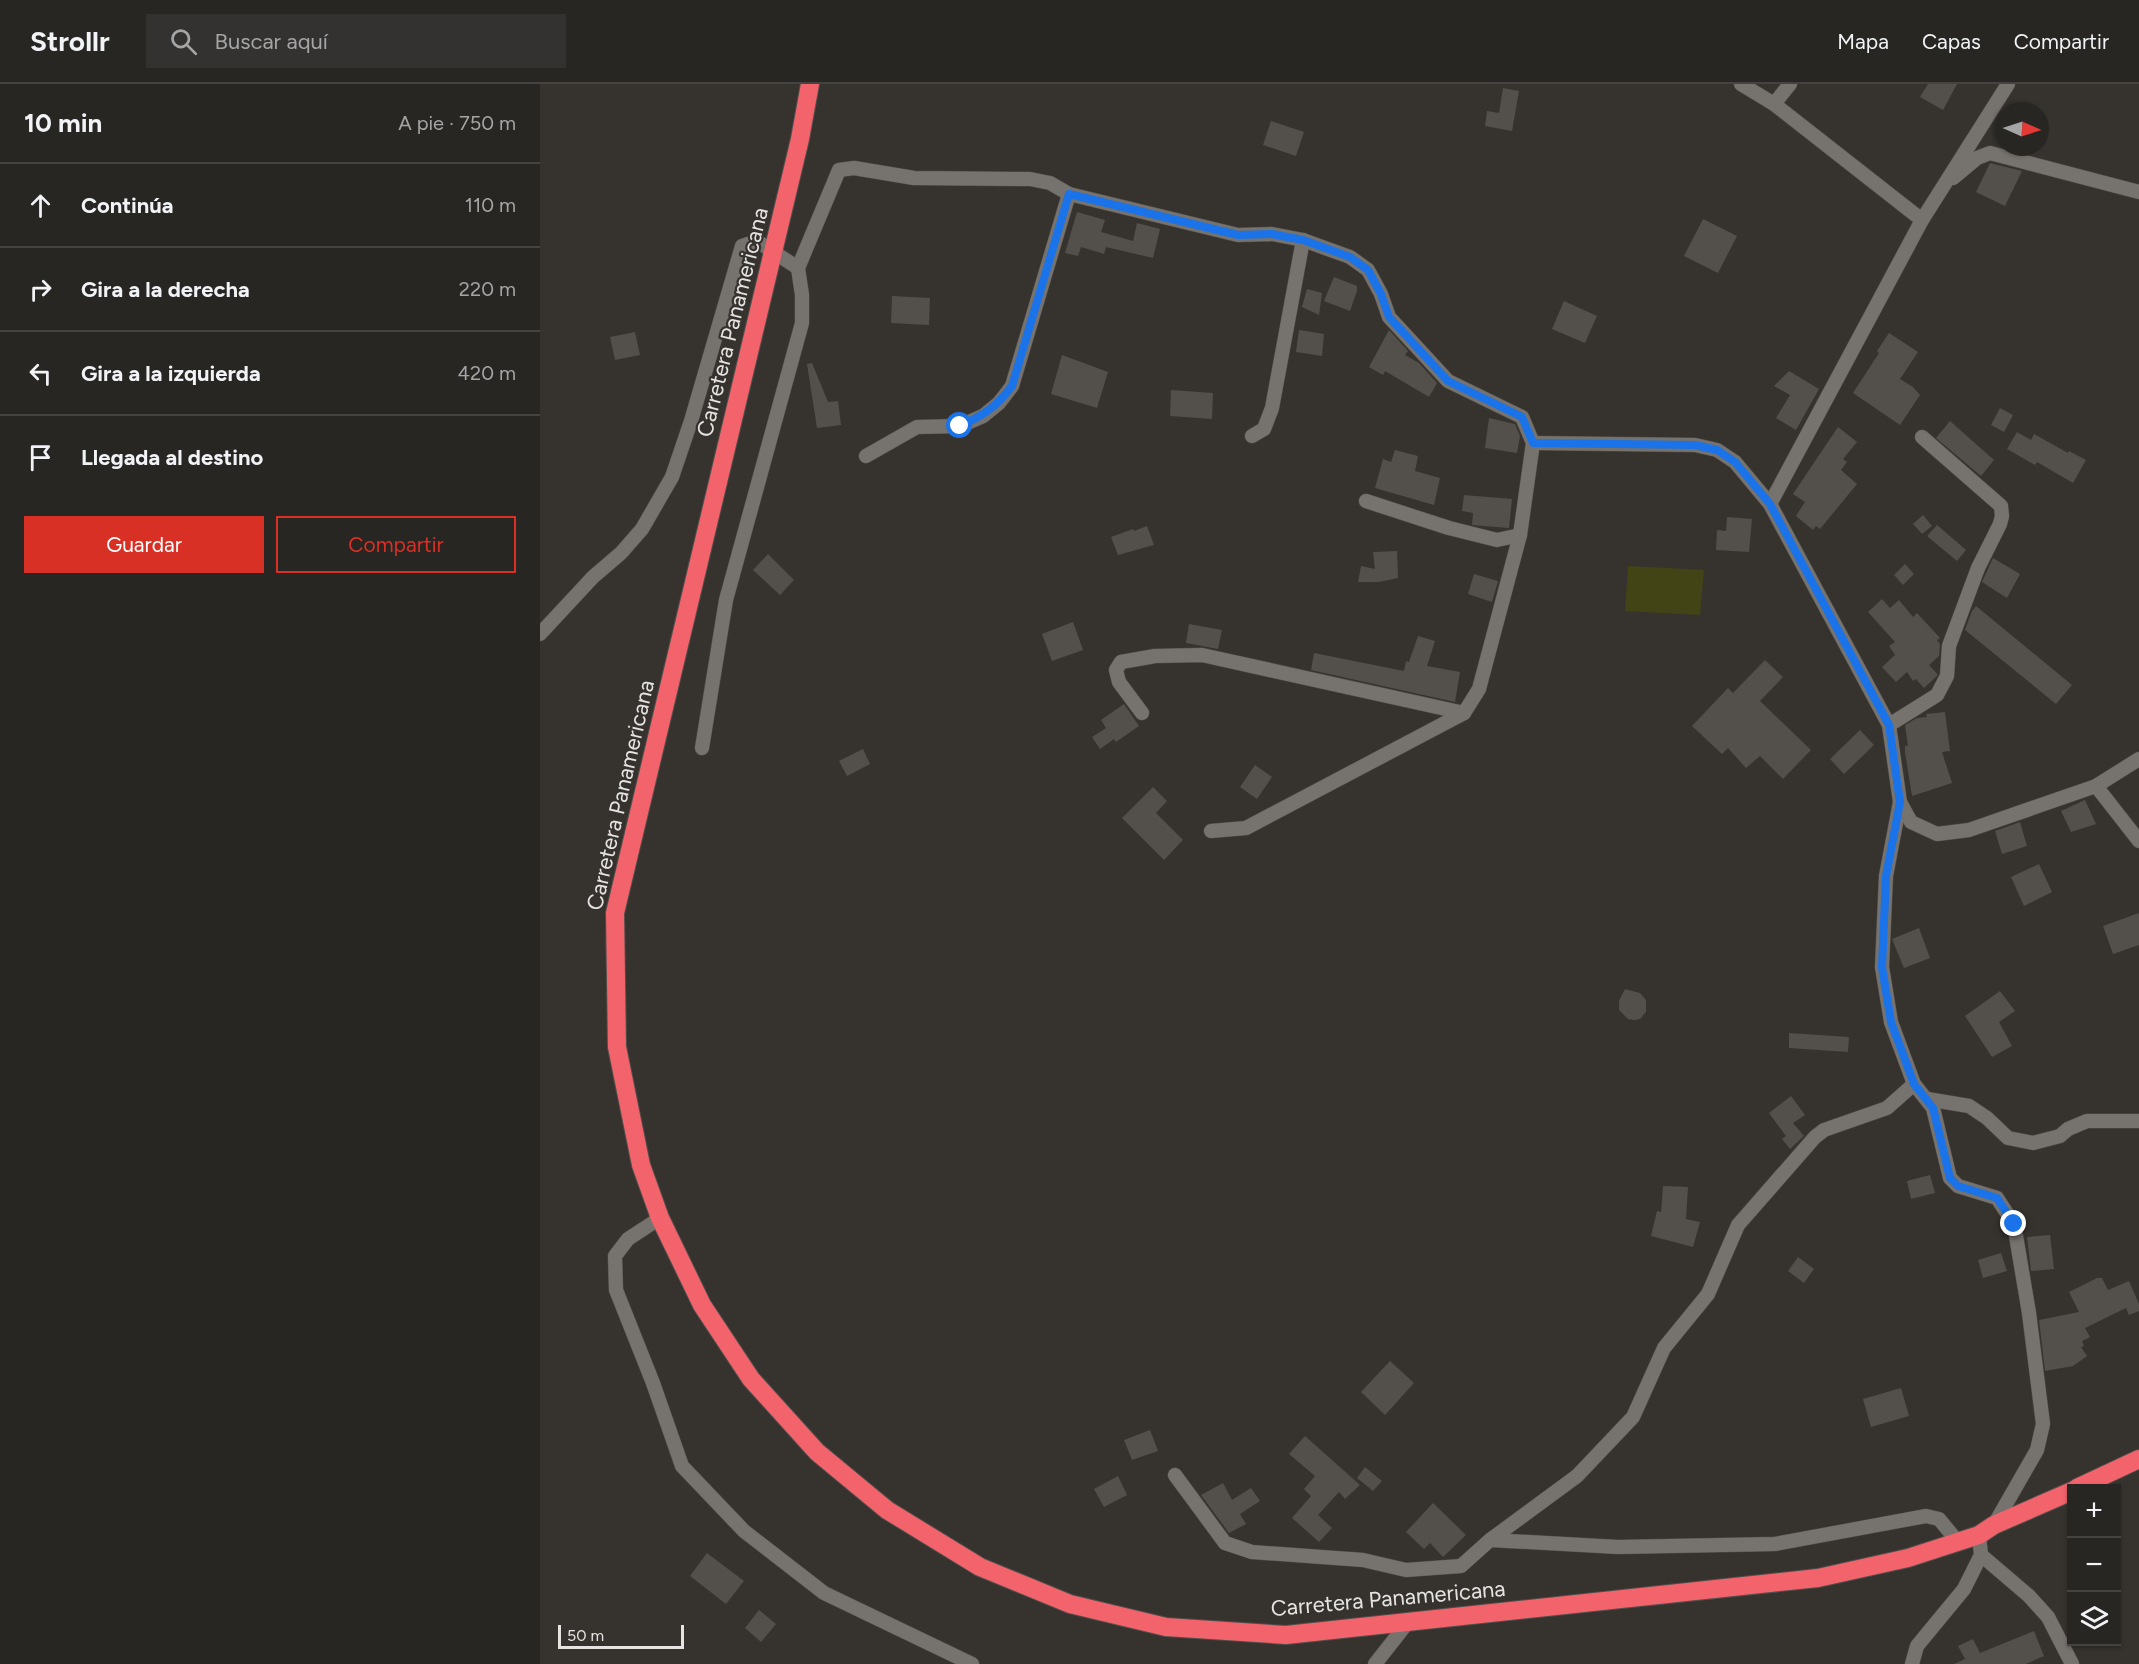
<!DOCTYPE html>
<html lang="es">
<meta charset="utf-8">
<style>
body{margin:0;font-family:Figtree,sans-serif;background:#343230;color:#f1f3f6}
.controls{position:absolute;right:18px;bottom:18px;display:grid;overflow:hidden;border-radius:0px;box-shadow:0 2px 4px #0004}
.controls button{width:54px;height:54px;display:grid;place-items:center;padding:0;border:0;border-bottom:2px solid #444341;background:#282623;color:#f1f3f6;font:30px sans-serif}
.compass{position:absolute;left:1455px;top:18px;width:54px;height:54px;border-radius:50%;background:#282623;box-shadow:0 2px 4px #0004;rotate:93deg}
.scale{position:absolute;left:18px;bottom:15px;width:126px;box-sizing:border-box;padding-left:6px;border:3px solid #e6e4e2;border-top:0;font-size:16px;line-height:21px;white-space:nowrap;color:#e6e4e2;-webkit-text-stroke:4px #36332f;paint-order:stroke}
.stop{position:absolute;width:18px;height:18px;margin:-14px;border:4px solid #1a73e8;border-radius:50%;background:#fff}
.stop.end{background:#1a73e8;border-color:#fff;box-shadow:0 2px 6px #0008}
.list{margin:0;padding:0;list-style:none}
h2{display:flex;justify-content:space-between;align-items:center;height:78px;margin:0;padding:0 24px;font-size:26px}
h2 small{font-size:20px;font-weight:400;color:#a5a5a6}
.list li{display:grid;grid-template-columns:39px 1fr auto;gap:18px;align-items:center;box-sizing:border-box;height:84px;padding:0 24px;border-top:2px solid #444341}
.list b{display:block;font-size:22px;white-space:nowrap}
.list em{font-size:20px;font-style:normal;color:#a5a5a6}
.actions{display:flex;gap:12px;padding:18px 24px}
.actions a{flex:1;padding:14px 0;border:2px solid #d93025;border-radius:0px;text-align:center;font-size:21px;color:#d93025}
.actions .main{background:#d93025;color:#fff}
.icon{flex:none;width:33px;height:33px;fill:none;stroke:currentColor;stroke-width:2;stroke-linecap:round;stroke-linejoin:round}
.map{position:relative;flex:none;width:1599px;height:1580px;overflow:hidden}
header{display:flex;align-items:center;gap:36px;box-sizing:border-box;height:84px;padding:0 30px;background:#282623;border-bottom:2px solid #444341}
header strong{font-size:28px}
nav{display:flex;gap:33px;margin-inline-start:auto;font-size:21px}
.search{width:420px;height:54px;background:#343230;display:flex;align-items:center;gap:15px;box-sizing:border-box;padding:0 21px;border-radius:0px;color:#a5a5a6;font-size:22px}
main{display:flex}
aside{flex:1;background:#282623}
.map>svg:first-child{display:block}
.green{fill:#424415}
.building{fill:#534f4b}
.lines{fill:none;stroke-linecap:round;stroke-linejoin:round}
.street-casing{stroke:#524f4c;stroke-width:15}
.highway-casing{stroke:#524f4c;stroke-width:20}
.street{stroke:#76726e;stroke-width:14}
.highway{stroke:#f3636c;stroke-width:18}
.route{stroke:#1a73e8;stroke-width:8}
.labels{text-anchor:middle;stroke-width:4.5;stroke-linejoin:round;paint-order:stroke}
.street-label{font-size:22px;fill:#e6e4e2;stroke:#36332f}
</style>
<header>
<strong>Strollr</strong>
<div class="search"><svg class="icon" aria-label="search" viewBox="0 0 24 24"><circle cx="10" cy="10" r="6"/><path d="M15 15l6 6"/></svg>Buscar aquí</div>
<nav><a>Mapa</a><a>Capas</a><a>Compartir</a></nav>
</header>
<main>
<aside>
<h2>10 min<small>A pie · 750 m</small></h2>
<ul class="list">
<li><svg class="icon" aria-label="ahead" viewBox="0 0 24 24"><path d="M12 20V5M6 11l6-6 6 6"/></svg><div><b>Continúa</b></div><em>110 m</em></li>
<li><svg class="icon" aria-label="right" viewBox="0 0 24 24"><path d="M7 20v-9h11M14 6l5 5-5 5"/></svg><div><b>Gira a la derecha</b></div><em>220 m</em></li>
<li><svg class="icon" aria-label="left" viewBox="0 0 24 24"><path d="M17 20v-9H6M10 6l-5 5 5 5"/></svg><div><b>Gira a la izquierda</b></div><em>420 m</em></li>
<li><svg class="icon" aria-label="arrive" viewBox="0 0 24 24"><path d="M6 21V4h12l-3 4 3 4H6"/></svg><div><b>Llegada al destino</b></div></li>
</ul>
<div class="actions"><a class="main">Guardar</a><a>Compartir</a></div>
</aside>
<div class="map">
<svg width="1599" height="1580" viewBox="0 0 1599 1580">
<rect width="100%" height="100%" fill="#36332f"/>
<polygon class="green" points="1088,482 1164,486 1160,531 1085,527"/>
<g class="building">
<polygon points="1388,0 1417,0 1403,26 1380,13"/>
<polygon points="963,4 979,7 972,47 945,42 947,27 959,29"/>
<polygon points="731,37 764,48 756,72 723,61"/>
<polygon points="1450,79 1482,87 1465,122 1436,108"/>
<polygon points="537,128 565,136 561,148 593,157 597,139 620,145 613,174 566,163 564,170 541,163 538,172 525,169"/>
<polygon points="1163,135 1197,152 1178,189 1144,172"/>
<polygon points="794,193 817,202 817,207 810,227 784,217"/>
<polygon points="767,205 782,209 779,231 762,223"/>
<polygon points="352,212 390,214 389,241 351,239"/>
<polygon points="1024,217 1057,232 1045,259 1012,245"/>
<polygon points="759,246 784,250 782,272 756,268"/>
<polygon points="849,246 868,267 865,271 879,279 897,299 889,313 845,287 843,291 829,283"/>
<polygon points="95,248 100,271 75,276 70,253"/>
<polygon points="1349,249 1378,268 1360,295 1373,303 1380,311 1360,341 1313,309 1339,269 1337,267"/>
<polygon points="522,271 568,288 557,324 511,310"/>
<polygon points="272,279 288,318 298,317 301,341 277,344 267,280"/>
<polygon points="1249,287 1279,305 1256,346 1236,334 1250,311 1234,302"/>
<polygon points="631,306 673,309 672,335 630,332"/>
<polygon points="1460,324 1473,331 1464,348 1451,341"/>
<polygon points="949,334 975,340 980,352 977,369 945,364"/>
<polygon points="1410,337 1454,376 1441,392 1396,354"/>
<polygon points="1298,343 1317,358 1303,375 1307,378 1301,386 1317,400 1280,445 1276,442 1273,446 1256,432 1265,418 1253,410"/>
<polygon points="1477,348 1491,356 1494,350 1528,369 1529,367 1546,376 1533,399 1497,378 1495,381 1467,365"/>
<polygon points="855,366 878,372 875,387 900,394 894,421 835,404 843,375 851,378"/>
<polygon points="924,411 972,415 969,444 932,441 933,429 922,427"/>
<polygon points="1383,431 1392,442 1382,450 1373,440"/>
<polygon points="1187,433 1212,435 1209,468 1176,466 1177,446 1186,447"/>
<polygon points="1397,441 1426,466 1417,477 1387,452"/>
<polygon points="607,442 614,461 578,471 571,453 593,445 594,447"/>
<polygon points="857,467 858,494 839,498 818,498 821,482 835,485 833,468"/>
<polygon points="228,470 254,496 240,511 213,486"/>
<polygon points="1453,474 1480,490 1467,514 1442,498"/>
<polygon points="1365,480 1374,490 1363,501 1354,491"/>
<polygon points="934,490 958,497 952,518 928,510"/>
<polygon points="1342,515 1350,524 1359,516 1373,533 1377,529 1400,554 1397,556 1400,560 1399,572 1389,581 1398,591 1384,604 1376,595 1373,597 1367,588 1356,598 1342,583 1355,571 1349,562 1355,558 1328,528"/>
<polygon points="1436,522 1532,601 1516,620 1425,546 1432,527"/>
<polygon points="533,538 543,566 512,577 502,550"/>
<polygon points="649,540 682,546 678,565 646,559"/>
<polygon points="878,552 895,557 887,582 920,588 915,618 771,586 774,569 864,587 866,577 869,578"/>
<polygon points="1225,576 1243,593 1220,617 1271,666 1243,695 1220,672 1206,684 1188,664 1182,670 1152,642 1188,604 1193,609"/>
<polygon points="584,620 599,642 576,658 574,655 560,665 552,653 566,644 561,636"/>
<polygon points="1405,628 1410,667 1402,668 1412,699 1372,712 1365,668 1365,662 1368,662 1365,641 1377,634 1387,633 1386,630"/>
<polygon points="1320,646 1334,661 1304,690 1290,675"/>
<polygon points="323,665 330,680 307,692 299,677"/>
<polygon points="715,681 732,693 717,715 700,703"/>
<polygon points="613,703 627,717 616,729 643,756 624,776 582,734"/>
<polygon points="1545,716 1556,740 1531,748 1521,727"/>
<polygon points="1480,738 1487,762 1462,770 1455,747"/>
<polygon points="1499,780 1512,808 1484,822 1471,793"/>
<polygon points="1599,829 1599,861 1573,870 1563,842"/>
<polygon points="1379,844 1390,874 1364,884 1352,855"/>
<polygon points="1085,905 1100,909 1106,916 1106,928 1100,935 1094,936 1088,935 1079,926 1079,917"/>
<polygon points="1460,907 1475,927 1459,938 1472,962 1452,973 1425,932"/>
<polygon points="1249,949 1309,953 1308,968 1249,964"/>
<polygon points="1251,1012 1265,1031 1253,1039 1264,1052 1250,1065 1242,1055 1246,1052 1229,1029"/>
<polygon points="1390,1091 1395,1109 1371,1115 1367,1097"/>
<polygon points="1123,1102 1148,1103 1146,1135 1160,1138 1153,1163 1111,1152 1117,1127 1121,1128"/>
<polygon points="1510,1151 1514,1185 1491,1187 1487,1153"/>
<polygon points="1461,1169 1467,1187 1443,1194 1438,1176"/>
<polygon points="1258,1173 1274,1185 1264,1199 1248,1187"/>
<polygon points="1557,1194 1562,1194 1568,1206 1589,1197 1599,1220 1599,1227 1589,1231 1586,1224 1545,1244 1550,1253 1542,1257 1544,1262 1541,1263 1547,1272 1533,1282 1505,1287 1499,1236 1539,1228 1529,1208"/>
<polygon points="850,1277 874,1299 845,1331 821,1308"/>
<polygon points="1361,1304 1369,1332 1331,1343 1323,1315"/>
<polygon points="610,1346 618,1367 592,1376 584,1356"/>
<polygon points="765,1352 820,1401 805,1415 799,1408 778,1431 792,1444 779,1458 752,1434 771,1412 764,1405 775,1392 749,1370"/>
<polygon points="825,1383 842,1397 833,1407 817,1394"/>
<polygon points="578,1392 587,1411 564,1423 554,1405"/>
<polygon points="683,1399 692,1416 711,1404 720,1417 700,1430 706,1440 689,1449 661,1411"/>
<polygon points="893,1419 926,1451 903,1473 890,1459 884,1465 866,1448"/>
<polygon points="167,1469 204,1497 186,1520 150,1492"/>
<polygon points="219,1526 236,1540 221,1558 205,1544"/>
<polygon points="1494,1547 1504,1572 1486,1580 1414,1580 1425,1575 1418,1562 1433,1555 1440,1569"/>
</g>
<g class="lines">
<g class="street-casing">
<g id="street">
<polyline points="1201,0 1234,20 1382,136"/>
<polyline points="1234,20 1250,0"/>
<polyline points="1413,94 1437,74 1450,69 1599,108"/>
<polyline points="712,352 724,345 732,324 763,156"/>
<polyline points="993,359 1155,361 1177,366 1195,378 1230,420 1349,641 1360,718 1346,792 1342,883 1351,938 1374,1000 1393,1024 1410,1094 1418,1102 1457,1114 1474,1140 1489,1229 1503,1340 1497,1366 1454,1441"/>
<polyline points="326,372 377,343 420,342 443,332 459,319 472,302 529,110"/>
<polyline points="826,417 909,444 957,456 980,451"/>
<polyline points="1230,420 1382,136 1468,0"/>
<polyline points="0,550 53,493 81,469 102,445 132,393 151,337 202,162 217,157 258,184"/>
<polyline points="602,629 579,598 576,586 581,578 615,572 662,571 924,629"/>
<polyline points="1349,641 1397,611 1407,592 1409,562 1438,484 1460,440 1462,432 1461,422 1382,353"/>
<polyline points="162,664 186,516 262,239 262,211 258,184 299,86 314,84 374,94 490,95 510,99 529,110 698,151 732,150 763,156 810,173 828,186 841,210 849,233 908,297 982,333 993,359 980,451 939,605 924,629 706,744 671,747"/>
<polyline points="1556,702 1599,757"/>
<polyline points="1360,718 1371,738 1397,750 1429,746 1556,702 1599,675"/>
<polyline points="1387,1015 1429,1022 1447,1034 1468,1054 1493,1059 1520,1052 1528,1045 1547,1037 1599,1037"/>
<polyline points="120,1134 88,1155 75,1172 76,1206 113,1299 142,1382 204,1447 284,1509 432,1580"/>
<polyline points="635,1391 685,1459 712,1468 823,1476 866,1486 921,1482 950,1456 1037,1392 1093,1333 1124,1264 1168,1210 1198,1141 1275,1053 1284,1046 1347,1024 1374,1000"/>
<polyline points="950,1456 1078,1463 1235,1460 1386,1432 1399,1435 1418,1458"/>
<polyline points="1441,1471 1489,1512 1508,1533 1532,1580"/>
<polyline points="835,1580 868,1538"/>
<polyline points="1372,1580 1377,1562 1424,1505 1441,1471 1439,1451"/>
</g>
</g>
<g class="highway-casing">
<g id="highway">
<polyline points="270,0 260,55 75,829 77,963 101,1081 120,1134 162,1221 211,1295 277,1368 347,1426 440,1483 530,1520 626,1543 746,1551 1278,1494 1368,1474 1439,1451 1454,1441 1532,1407"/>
<polyline points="1537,1404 1599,1375"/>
</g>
</g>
<use href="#street" class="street"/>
<use href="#highway" class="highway"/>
</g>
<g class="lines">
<path class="route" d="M 420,342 C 444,331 456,323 472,302 L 529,110 L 698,151 L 732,150 L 763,156 L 810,173 L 828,186 L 841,210 L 849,233 L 908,297 L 982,333 L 993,359 L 1155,361 L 1177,366 L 1195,378 L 1230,420 L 1349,641 L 1360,718 L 1346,792 L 1342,883 L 1351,938 L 1374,1000 L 1393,1024 L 1410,1094 L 1418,1102 L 1457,1114 L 1474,1140"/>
</g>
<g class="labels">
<g class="street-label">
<text transform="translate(192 238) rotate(-76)" y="8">Carretera Panamericana</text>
<text transform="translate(80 711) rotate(-77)" y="8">Carretera Panamericana</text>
<text transform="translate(848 1514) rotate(-5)" y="8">Carretera Panamericana</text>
</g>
</g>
</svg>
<div class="controls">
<button>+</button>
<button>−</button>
<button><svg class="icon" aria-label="layers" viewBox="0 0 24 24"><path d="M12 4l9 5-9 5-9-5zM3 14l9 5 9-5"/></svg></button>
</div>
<svg class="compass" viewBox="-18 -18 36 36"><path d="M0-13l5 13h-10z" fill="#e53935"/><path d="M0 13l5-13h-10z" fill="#a5a5a6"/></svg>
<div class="scale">50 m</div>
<div class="stop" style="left:420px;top:342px"></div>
<div class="stop end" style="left:1474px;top:1140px"></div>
</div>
</main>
